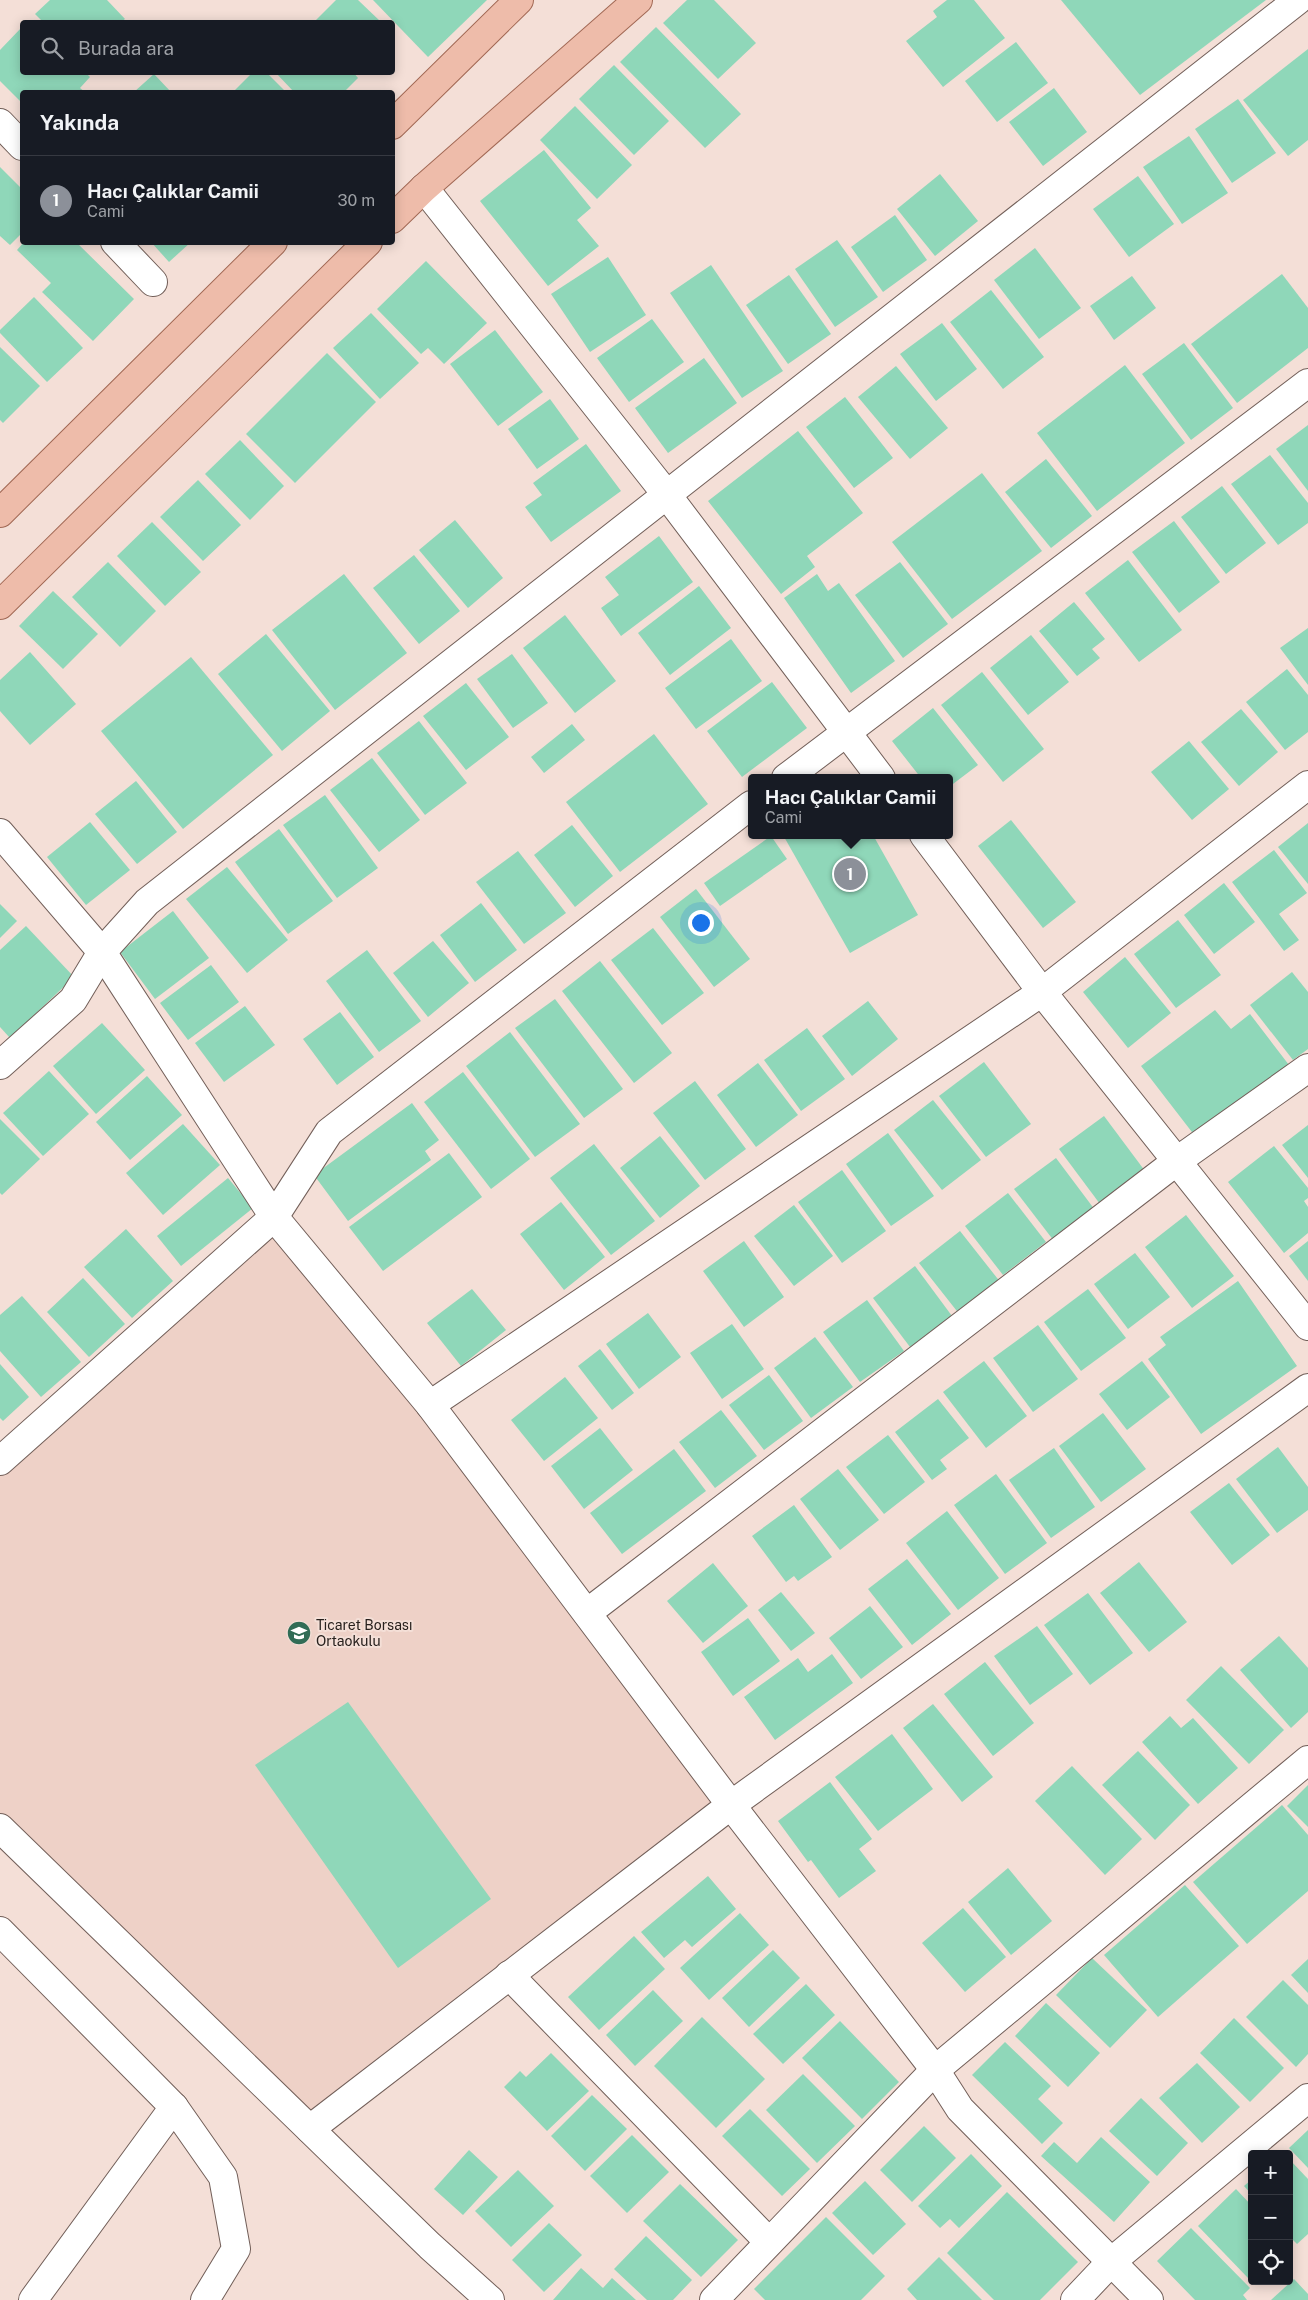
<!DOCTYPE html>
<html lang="tr">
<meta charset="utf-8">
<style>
body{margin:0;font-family:"Public Sans",sans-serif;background:#20242c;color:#f1f3f6}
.controls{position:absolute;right:15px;bottom:15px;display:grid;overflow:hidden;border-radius:5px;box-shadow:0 2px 12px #0003}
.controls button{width:45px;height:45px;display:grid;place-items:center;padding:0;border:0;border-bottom:1px solid #363941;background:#171b24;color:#f1f3f6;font:25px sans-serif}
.you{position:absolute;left:700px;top:922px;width:18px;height:18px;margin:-12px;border:4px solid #fff;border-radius:50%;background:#1a73e8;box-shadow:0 0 0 8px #1a73e833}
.badge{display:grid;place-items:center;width:32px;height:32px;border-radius:50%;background:#8c9099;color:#fff;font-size:16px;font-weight:700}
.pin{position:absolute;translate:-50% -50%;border:2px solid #fff;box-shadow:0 1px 5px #0006}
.popup{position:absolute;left:748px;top:774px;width:205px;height:65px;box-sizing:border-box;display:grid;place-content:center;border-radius:5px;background:#171b24;filter:drop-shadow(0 1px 4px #0005);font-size:16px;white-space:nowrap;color:#9ea1a6}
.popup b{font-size:19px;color:#f1f3f6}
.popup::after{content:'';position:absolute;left:50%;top:100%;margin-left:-10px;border:10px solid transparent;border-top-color:#171b24}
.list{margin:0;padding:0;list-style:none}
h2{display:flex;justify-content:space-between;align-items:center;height:65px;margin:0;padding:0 20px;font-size:21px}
h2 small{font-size:16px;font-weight:400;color:#9ea1a6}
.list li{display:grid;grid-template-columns:32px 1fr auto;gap:15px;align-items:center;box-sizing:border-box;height:90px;padding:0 20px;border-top:1px solid #363941}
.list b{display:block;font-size:19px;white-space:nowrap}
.list p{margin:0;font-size:16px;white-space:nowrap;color:#9ea1a6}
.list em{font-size:16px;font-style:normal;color:#9ea1a6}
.icon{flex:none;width:28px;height:28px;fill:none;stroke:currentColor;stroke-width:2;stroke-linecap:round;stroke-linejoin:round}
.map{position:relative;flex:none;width:1308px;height:2300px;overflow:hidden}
.search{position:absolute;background:#171b24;box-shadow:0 2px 12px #0003;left:20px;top:20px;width:375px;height:55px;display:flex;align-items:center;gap:12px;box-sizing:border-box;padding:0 18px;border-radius:5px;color:#9ea1a6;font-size:19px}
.panel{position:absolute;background:#171b24;box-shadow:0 2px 12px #0003;left:20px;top:90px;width:375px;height:155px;border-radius:5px}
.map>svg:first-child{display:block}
.built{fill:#eed1c7}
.building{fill:#8fd7b9}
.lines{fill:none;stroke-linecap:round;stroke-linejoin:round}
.minor-casing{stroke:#725f59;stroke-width:30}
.major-casing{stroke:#a16854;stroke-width:30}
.minor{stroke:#fff;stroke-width:28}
.major{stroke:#eebcaa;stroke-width:28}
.labels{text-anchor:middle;stroke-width:4;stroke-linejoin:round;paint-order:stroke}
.poi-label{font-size:14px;fill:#27201d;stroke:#f4dfd7;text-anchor:start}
</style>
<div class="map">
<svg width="1308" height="2300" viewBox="0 0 1308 2300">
<rect width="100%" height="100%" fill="#f4dfd7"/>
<polygon class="built" points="274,1217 731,1805 310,2129 0,1828 0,1461"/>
<g class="building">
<polygon points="50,0 107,0 125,19 121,22 43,22 35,14"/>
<polygon points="336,0 358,0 381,22 314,22"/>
<polygon points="373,0 487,0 428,57"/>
<polygon points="687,0 714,0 756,43 718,79 663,23"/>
<polygon points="947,0 974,0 1005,38 943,87 906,41 937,17 933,11"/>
<polygon points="1061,0 1266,0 1140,95"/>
<polygon points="22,27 22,72 85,72 90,77 80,88 85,92 22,92 22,103 0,81 0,50"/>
<polygon points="656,27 741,114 705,148 620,62"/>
<polygon points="1016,42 1048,83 997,122 965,81"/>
<polygon points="1308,49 1308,140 1288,156 1243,100"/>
<polygon points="614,65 669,121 634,155 579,99"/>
<polygon points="253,72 266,72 286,92 233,92"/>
<polygon points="275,72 353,72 358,78 344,92 294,92"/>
<polygon points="154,74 171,92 134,92"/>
<polygon points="1054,88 1087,132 1043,166 1009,122"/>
<polygon points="1238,99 1276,153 1232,183 1195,129"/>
<polygon points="575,106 632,165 597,199 540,140"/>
<polygon points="1189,136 1228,193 1182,224 1143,167"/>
<polygon points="544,150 591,208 577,220 599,246 548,286 480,201"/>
<polygon points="0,167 22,189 22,233 10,245 0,236"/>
<polygon points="940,174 978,221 935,256 897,209"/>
<polygon points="1138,176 1174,224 1129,257 1093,209"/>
<polygon points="895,215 927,260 883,292 851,247"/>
<polygon points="837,240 878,297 835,327 795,269"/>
<polygon points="24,242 76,242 134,299 93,341 42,292 51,283 17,250"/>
<polygon points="151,242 191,242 169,262"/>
<polygon points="1035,248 1081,308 1039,339 994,280"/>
<polygon points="608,257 646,315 590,352 551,294"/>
<polygon points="426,261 487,323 444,364 428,348 421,354 377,309"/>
<polygon points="711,265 783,371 742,398 670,293"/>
<polygon points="1282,274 1308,308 1308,348 1237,403 1191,344"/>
<polygon points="789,275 831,334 788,364 746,305"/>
<polygon points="1132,276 1156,308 1114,340 1090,306"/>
<polygon points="991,290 1044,357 1003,389 950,322"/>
<polygon points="34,297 83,348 47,382 0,333 0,330"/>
<polygon points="371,313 419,363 380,399 333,348"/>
<polygon points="652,319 684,362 629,402 597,358"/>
<polygon points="942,323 977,369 936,401 900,354"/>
<polygon points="495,330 543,392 498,426 450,364"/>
<polygon points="1184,343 1233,408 1191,440 1142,374"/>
<polygon points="0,347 40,386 3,423 0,420"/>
<polygon points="327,353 376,402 295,483 246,434"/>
<polygon points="704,358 737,403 668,453 635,408"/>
<polygon points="1125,365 1185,443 1097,511 1037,433"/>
<polygon points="896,366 948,428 910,459 858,397"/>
<polygon points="845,397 893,458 854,488 806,427"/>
<polygon points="550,399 579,439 537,469 508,429"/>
<polygon points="1308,425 1308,491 1276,449"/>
<polygon points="798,431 863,513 807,556 815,567 781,594 708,501"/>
<polygon points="240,440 284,486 250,520 205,474"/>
<polygon points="586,444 621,491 551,542 525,507 542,495 533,483"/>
<polygon points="1270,455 1308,503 1308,523 1278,545 1231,484"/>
<polygon points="1046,459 1092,516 1051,548 1005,492"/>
<polygon points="982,473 1042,551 952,619 892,542"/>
<polygon points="198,480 241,525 203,561 160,517"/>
<polygon points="1222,486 1266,543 1226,574 1181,517"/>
<polygon points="455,520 503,578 468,608 419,550"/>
<polygon points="1174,521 1220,582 1179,613 1132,552"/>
<polygon points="152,522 201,572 165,606 117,556"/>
<polygon points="659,536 693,582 621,636 601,608 619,595 605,577"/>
<polygon points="414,555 460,611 419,644 373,588"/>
<polygon points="1128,560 1182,630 1139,662 1085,593"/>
<polygon points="108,562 156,611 120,647 72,597"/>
<polygon points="900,562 948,624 903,658 855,595"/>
<polygon points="344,574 407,653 335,710 272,630"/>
<polygon points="817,574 828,591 839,583 895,661 851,693 784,598"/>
<polygon points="699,586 731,628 670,675 638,633"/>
<polygon points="53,591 98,634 63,669 19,626"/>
<polygon points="1074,602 1105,639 1092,649 1100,658 1077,676 1039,631"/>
<polygon points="565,615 616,681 575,713 523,648"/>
<polygon points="1308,628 1308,685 1280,648"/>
<polygon points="266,634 330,711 282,751 218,674"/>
<polygon points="1031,635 1069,682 1028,715 990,668"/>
<polygon points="731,639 762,681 696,729 665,688"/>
<polygon points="30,652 76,704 30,745 0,711 0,680"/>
<polygon points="512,654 548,703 513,728 477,679"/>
<polygon points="191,657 273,755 183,829 101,731"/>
<polygon points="1287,669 1308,695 1308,732 1285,750 1246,702"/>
<polygon points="982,672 1044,749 1003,782 941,705"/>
<polygon points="772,682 807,728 742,777 707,731"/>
<polygon points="466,683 509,737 466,770 423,716"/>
<polygon points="933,708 978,765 949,787 949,778 921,778 892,741"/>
<polygon points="1241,709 1278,752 1239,786 1201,742"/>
<polygon points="419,721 467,783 425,815 377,753"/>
<polygon points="572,724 585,740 544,773 531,757"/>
<polygon points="654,734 708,804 620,872 566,802"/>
<polygon points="1189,741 1229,789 1192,820 1151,772"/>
<polygon points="372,758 420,820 379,852 330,790"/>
<polygon points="136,781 177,832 137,864 95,814"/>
<polygon points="325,795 378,868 337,898 283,825"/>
<polygon points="1011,820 1076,902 1043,928 978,846"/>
<polygon points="90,822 130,870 86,905 47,857"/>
<polygon points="1308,823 1308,884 1278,847"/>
<polygon points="572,825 613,876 575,907 534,855"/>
<polygon points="279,829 333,901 288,934 235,862"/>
<polygon points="783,835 873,835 918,915 850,953"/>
<polygon points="771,836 787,859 720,906 704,883"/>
<polygon points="1274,850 1307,893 1279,914 1299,940 1284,951 1232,882"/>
<polygon points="518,851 566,913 524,944 476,882"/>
<polygon points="227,867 288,940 247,973 186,899"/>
<polygon points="1224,883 1255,922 1214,954 1184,915"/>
<polygon points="696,889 750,959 714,987 660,917"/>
<polygon points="481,903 517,950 475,982 440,935"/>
<polygon points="0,904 17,921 0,938"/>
<polygon points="173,911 209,958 155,999 120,952"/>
<polygon points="1178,920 1221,975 1176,1008 1134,954"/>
<polygon points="26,926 74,977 10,1038 0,1027 0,950"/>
<polygon points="653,928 704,993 662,1025 611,960"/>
<polygon points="433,941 469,983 428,1017 393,973"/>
<polygon points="367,950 421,1021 379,1052 326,981"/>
<polygon points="1125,957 1171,1013 1128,1048 1083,992"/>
<polygon points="600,961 672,1053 634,1083 562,991"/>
<polygon points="211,965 239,1002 188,1040 160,1003"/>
<polygon points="1292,972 1308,992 1308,1049 1293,1060 1250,1005"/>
<polygon points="555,999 623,1089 584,1118 515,1028"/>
<polygon points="868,1001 898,1039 852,1076 822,1036"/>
<polygon points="245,1006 275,1045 224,1082 195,1043"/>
<polygon points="1215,1010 1231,1029 1250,1014 1289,1065 1195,1136 1141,1066"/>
<polygon points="340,1012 374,1057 337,1085 303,1039"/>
<polygon points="102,1023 145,1070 96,1114 53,1066"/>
<polygon points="807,1028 845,1079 801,1111 764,1060"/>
<polygon points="510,1032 580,1124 535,1157 466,1066"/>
<polygon points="984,1062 1031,1124 986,1157 939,1096"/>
<polygon points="758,1063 798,1115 756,1147 717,1095"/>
<polygon points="49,1071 89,1114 43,1156 3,1113"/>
<polygon points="463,1072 530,1159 491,1189 424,1102"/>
<polygon points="147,1076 182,1115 130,1160 96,1122"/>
<polygon points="695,1081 746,1149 705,1180 653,1113"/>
<polygon points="933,1100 981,1160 942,1190 894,1130"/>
<polygon points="412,1103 439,1140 425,1151 431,1160 348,1221 314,1175"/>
<polygon points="1104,1116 1145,1171 1100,1204 1059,1149"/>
<polygon points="0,1119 40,1159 2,1195 0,1193"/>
<polygon points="183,1124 220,1165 163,1215 126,1173"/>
<polygon points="1308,1125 1308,1178 1282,1145"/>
<polygon points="888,1133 934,1196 891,1226 846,1164"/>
<polygon points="660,1136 700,1186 660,1218 620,1168"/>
<polygon points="594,1144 655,1221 611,1255 550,1178"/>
<polygon points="1274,1146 1308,1188 1308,1198 1304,1201 1308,1207 1308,1233 1284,1253 1228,1182"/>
<polygon points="449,1153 482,1197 383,1271 349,1227"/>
<polygon points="1056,1158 1095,1210 1054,1241 1014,1189"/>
<polygon points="842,1170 886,1231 842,1263 798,1202"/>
<polygon points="228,1178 253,1208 181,1266 157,1236"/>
<polygon points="1008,1193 1046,1242 1003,1275 965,1226"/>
<polygon points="561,1202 605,1257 564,1290 520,1234"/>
<polygon points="794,1205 833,1256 794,1286 754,1236"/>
<polygon points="1186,1215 1234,1276 1192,1308 1145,1247"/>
<polygon points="126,1229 173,1281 132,1318 84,1267"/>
<polygon points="960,1231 1001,1283 960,1315 919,1263"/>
<polygon points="744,1241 784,1297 744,1327 703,1271"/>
<polygon points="1308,1241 1308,1281 1289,1256"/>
<polygon points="1135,1253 1170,1297 1128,1329 1094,1284"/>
<polygon points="915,1266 952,1316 910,1347 873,1298"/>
<polygon points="83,1278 125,1324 89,1357 47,1312"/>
<polygon points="1238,1281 1297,1366 1201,1434 1148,1359 1166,1345 1160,1337"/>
<polygon points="472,1289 506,1330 461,1366 427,1323"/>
<polygon points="1088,1289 1126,1338 1081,1371 1044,1322"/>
<polygon points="22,1296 81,1362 41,1397 0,1351 0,1315"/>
<polygon points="867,1300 904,1351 860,1382 823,1332"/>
<polygon points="648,1313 681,1357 639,1389 606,1344"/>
<polygon points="732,1324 764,1369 722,1399 690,1353"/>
<polygon points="1038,1325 1078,1379 1033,1412 993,1358"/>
<polygon points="815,1337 853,1387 811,1418 774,1368"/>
<polygon points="600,1349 634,1393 612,1410 578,1366"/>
<polygon points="984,1361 1027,1416 986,1448 943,1392"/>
<polygon points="1142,1361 1170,1397 1127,1430 1099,1394"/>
<polygon points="0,1364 29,1397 3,1421 0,1418"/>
<polygon points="769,1375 803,1421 764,1450 729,1405"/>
<polygon points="565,1377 598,1418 544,1461 511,1420"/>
<polygon points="938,1399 969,1438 940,1460 947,1469 932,1480 895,1432"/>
<polygon points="721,1410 757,1456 715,1488 679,1442"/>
<polygon points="1103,1413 1146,1469 1101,1502 1059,1446"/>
<polygon points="600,1428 633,1470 584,1509 551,1466"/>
<polygon points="888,1435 925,1482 884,1514 846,1467"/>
<polygon points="1278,1447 1308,1487 1308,1510 1277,1533 1236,1479"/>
<polygon points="1054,1448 1095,1507 1051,1538 1009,1480"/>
<polygon points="674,1449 706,1491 622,1554 590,1513"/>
<polygon points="838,1469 879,1520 840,1550 800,1499"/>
<polygon points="996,1474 1047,1543 1005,1574 954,1505"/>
<polygon points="1229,1483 1270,1535 1232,1565 1190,1512"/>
<polygon points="794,1505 832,1557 798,1581 794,1576 786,1582 752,1536"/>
<polygon points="947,1511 999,1578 958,1610 906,1543"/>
<polygon points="907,1559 951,1614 912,1645 868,1589"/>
<polygon points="1139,1562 1187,1622 1149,1652 1100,1593"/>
<polygon points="713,1563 748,1606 703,1643 667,1601"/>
<polygon points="781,1592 815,1633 791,1651 758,1610"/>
<polygon points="1088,1593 1133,1653 1090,1685 1044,1625"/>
<polygon points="870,1606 903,1647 861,1679 829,1638"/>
<polygon points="748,1618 780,1661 733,1696 701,1652"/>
<polygon points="1037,1626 1073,1674 1030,1705 994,1656"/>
<polygon points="1279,1636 1308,1668 1308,1712 1291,1728 1240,1670"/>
<polygon points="832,1654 853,1683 775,1740 744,1697 798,1658 808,1672"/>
<polygon points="985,1662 1034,1723 993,1756 944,1694"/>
<polygon points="1221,1666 1284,1730 1249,1764 1186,1700"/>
<polygon points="348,1702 491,1899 398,1968 255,1765"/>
<polygon points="933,1704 993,1777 962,1802 903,1728"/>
<polygon points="1170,1716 1181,1728 1193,1718 1238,1768 1198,1804 1142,1742"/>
<polygon points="892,1734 933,1789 878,1831 835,1777"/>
<polygon points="1138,1751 1190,1805 1155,1840 1102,1785"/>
<polygon points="1072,1766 1142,1839 1105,1875 1035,1801"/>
<polygon points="830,1782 872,1839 859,1849 876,1871 839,1898 811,1860 808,1862 778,1821"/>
<polygon points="1308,1785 1308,1827 1287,1806"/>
<polygon points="1282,1805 1308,1835 1308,1891 1247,1944 1193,1882"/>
<polygon points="1008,1868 1052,1921 1011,1955 968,1902"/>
<polygon points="708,1876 736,1909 692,1947 685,1940 664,1958 641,1932"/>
<polygon points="1185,1885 1239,1946 1158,2017 1104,1955"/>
<polygon points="963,1908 1006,1957 965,1992 922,1943"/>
<polygon points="740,1913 769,1945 709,2000 680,1968"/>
<polygon points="634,1936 665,1969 599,2030 568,1997"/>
<polygon points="773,1950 800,1978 749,2027 722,1998"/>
<polygon points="1092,1958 1147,2010 1110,2048 1056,1995"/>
<polygon points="1308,1959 1308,1993 1291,1975"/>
<polygon points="1283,1980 1308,2005 1308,2054 1296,2067 1246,2017"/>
<polygon points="806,1984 835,2015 783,2064 753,2034"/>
<polygon points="653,1990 683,2021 635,2066 606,2035"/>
<polygon points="1046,2003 1100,2053 1068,2087 1015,2036"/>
<polygon points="702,2017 765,2079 716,2128 654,2066"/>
<polygon points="1234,2018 1284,2068 1250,2102 1200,2053"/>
<polygon points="840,2021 899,2082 862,2119 802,2058"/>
<polygon points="1005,2042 1051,2086 1038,2099 1063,2123 1042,2144 972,2075"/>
<polygon points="551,2053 589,2091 547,2131 504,2087 520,2071 526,2077"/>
<polygon points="1197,2063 1240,2107 1202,2143 1159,2098"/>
<polygon points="803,2074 855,2126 817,2163 766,2110"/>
<polygon points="592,2095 627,2129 585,2171 551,2136"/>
<polygon points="1141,2098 1188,2143 1157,2176 1109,2131"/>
<polygon points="750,2109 810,2169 782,2196 722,2136"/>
<polygon points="924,2126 956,2158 912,2202 880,2170"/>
<polygon points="1308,2130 1308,2168 1289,2148"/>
<polygon points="632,2135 669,2172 627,2213 590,2176"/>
<polygon points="1101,2137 1150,2182 1114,2222 1041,2156 1054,2142 1077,2163"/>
<polygon points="469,2150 498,2177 463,2215 434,2189"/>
<polygon points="971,2154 1002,2186 959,2228 950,2219 940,2228 918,2206"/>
<polygon points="1289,2159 1308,2179 1308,2234 1297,2244 1289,2236"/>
<polygon points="518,2170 554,2206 511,2247 475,2211"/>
<polygon points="1252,2179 1252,2195 1244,2186"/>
<polygon points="865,2181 906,2224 873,2255 832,2213"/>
<polygon points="680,2184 738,2240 701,2277 643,2221"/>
<polygon points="1236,2189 1252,2206 1252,2277 1249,2279 1198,2226"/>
<polygon points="1007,2192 1078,2262 1040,2300 994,2300 947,2253"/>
<polygon points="826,2217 885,2276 861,2300 765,2300 754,2289"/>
<polygon points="549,2223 582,2255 544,2292 512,2260"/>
<polygon points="1191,2228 1250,2288 1243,2295 1247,2300 1195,2300 1157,2261"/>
<polygon points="646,2236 692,2280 673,2300 647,2300 614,2269"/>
<polygon points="939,2257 982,2300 917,2300 907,2289"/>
<polygon points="581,2268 603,2288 612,2278 636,2300 553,2300"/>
<polygon points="1294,2279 1308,2294 1308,2300 1271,2300"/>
</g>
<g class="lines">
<g class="minor-casing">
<g id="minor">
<polyline points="0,123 22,146"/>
<polyline points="424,188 667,495 881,778"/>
<polyline points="115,242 153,282"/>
<polyline points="786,778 1308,383"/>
<polyline points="0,833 102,952 274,1217 430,1405 731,1805 935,2070 960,2109 1149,2300"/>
<polyline points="924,835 1042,992 1308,1326"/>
<polyline points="0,1065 73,1000 102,952 147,902 1298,0"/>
<polyline points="430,1405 1042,992 1308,785"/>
<polyline points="0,1461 274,1217 329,1132 751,805"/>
<polyline points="587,1613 1177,1161 1308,1068"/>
<polyline points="0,1828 430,2246 490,2300"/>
<polyline points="0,1931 174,2107 33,2300"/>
<polyline points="509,1975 769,2242"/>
<polyline points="174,2107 223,2177 236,2249 205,2300"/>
<polyline points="310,2129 731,1805 1308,1388"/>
<polyline points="714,2300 935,2070 1308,1760"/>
<polyline points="1075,2300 1111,2262 1308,2098"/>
</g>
</g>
<g class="major-casing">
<g id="major">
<polyline points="392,125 519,0"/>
<polyline points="392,219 424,188 638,0"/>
<polyline points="0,513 273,242"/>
<polyline points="0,605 368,242"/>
</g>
</g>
<use href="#minor" class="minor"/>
<use href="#major" class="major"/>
</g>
<defs>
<g id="school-disc" transform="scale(1.25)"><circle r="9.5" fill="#316c56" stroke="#f4dfd7"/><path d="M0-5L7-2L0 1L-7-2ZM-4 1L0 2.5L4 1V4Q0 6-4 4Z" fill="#fff"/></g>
</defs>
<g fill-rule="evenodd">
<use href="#school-disc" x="299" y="1633"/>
</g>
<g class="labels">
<g class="poi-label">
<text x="316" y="1630">Ticaret Borsası<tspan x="316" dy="16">Ortaokulu</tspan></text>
</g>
</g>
</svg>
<div class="controls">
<button>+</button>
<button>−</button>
<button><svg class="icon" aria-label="locate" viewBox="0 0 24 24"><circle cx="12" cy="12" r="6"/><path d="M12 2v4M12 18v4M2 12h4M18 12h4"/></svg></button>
</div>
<div class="you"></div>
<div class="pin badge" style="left:850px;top:874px">1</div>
<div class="popup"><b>Hacı Çalıklar Camii</b>Cami</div>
<div class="search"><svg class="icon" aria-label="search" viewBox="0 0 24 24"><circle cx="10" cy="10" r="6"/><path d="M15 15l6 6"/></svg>Burada ara</div>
<section class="panel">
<h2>Yakında<small></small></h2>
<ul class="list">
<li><span class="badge">1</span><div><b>Hacı Çalıklar Camii</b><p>Cami</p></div><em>30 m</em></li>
</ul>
</section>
</div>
